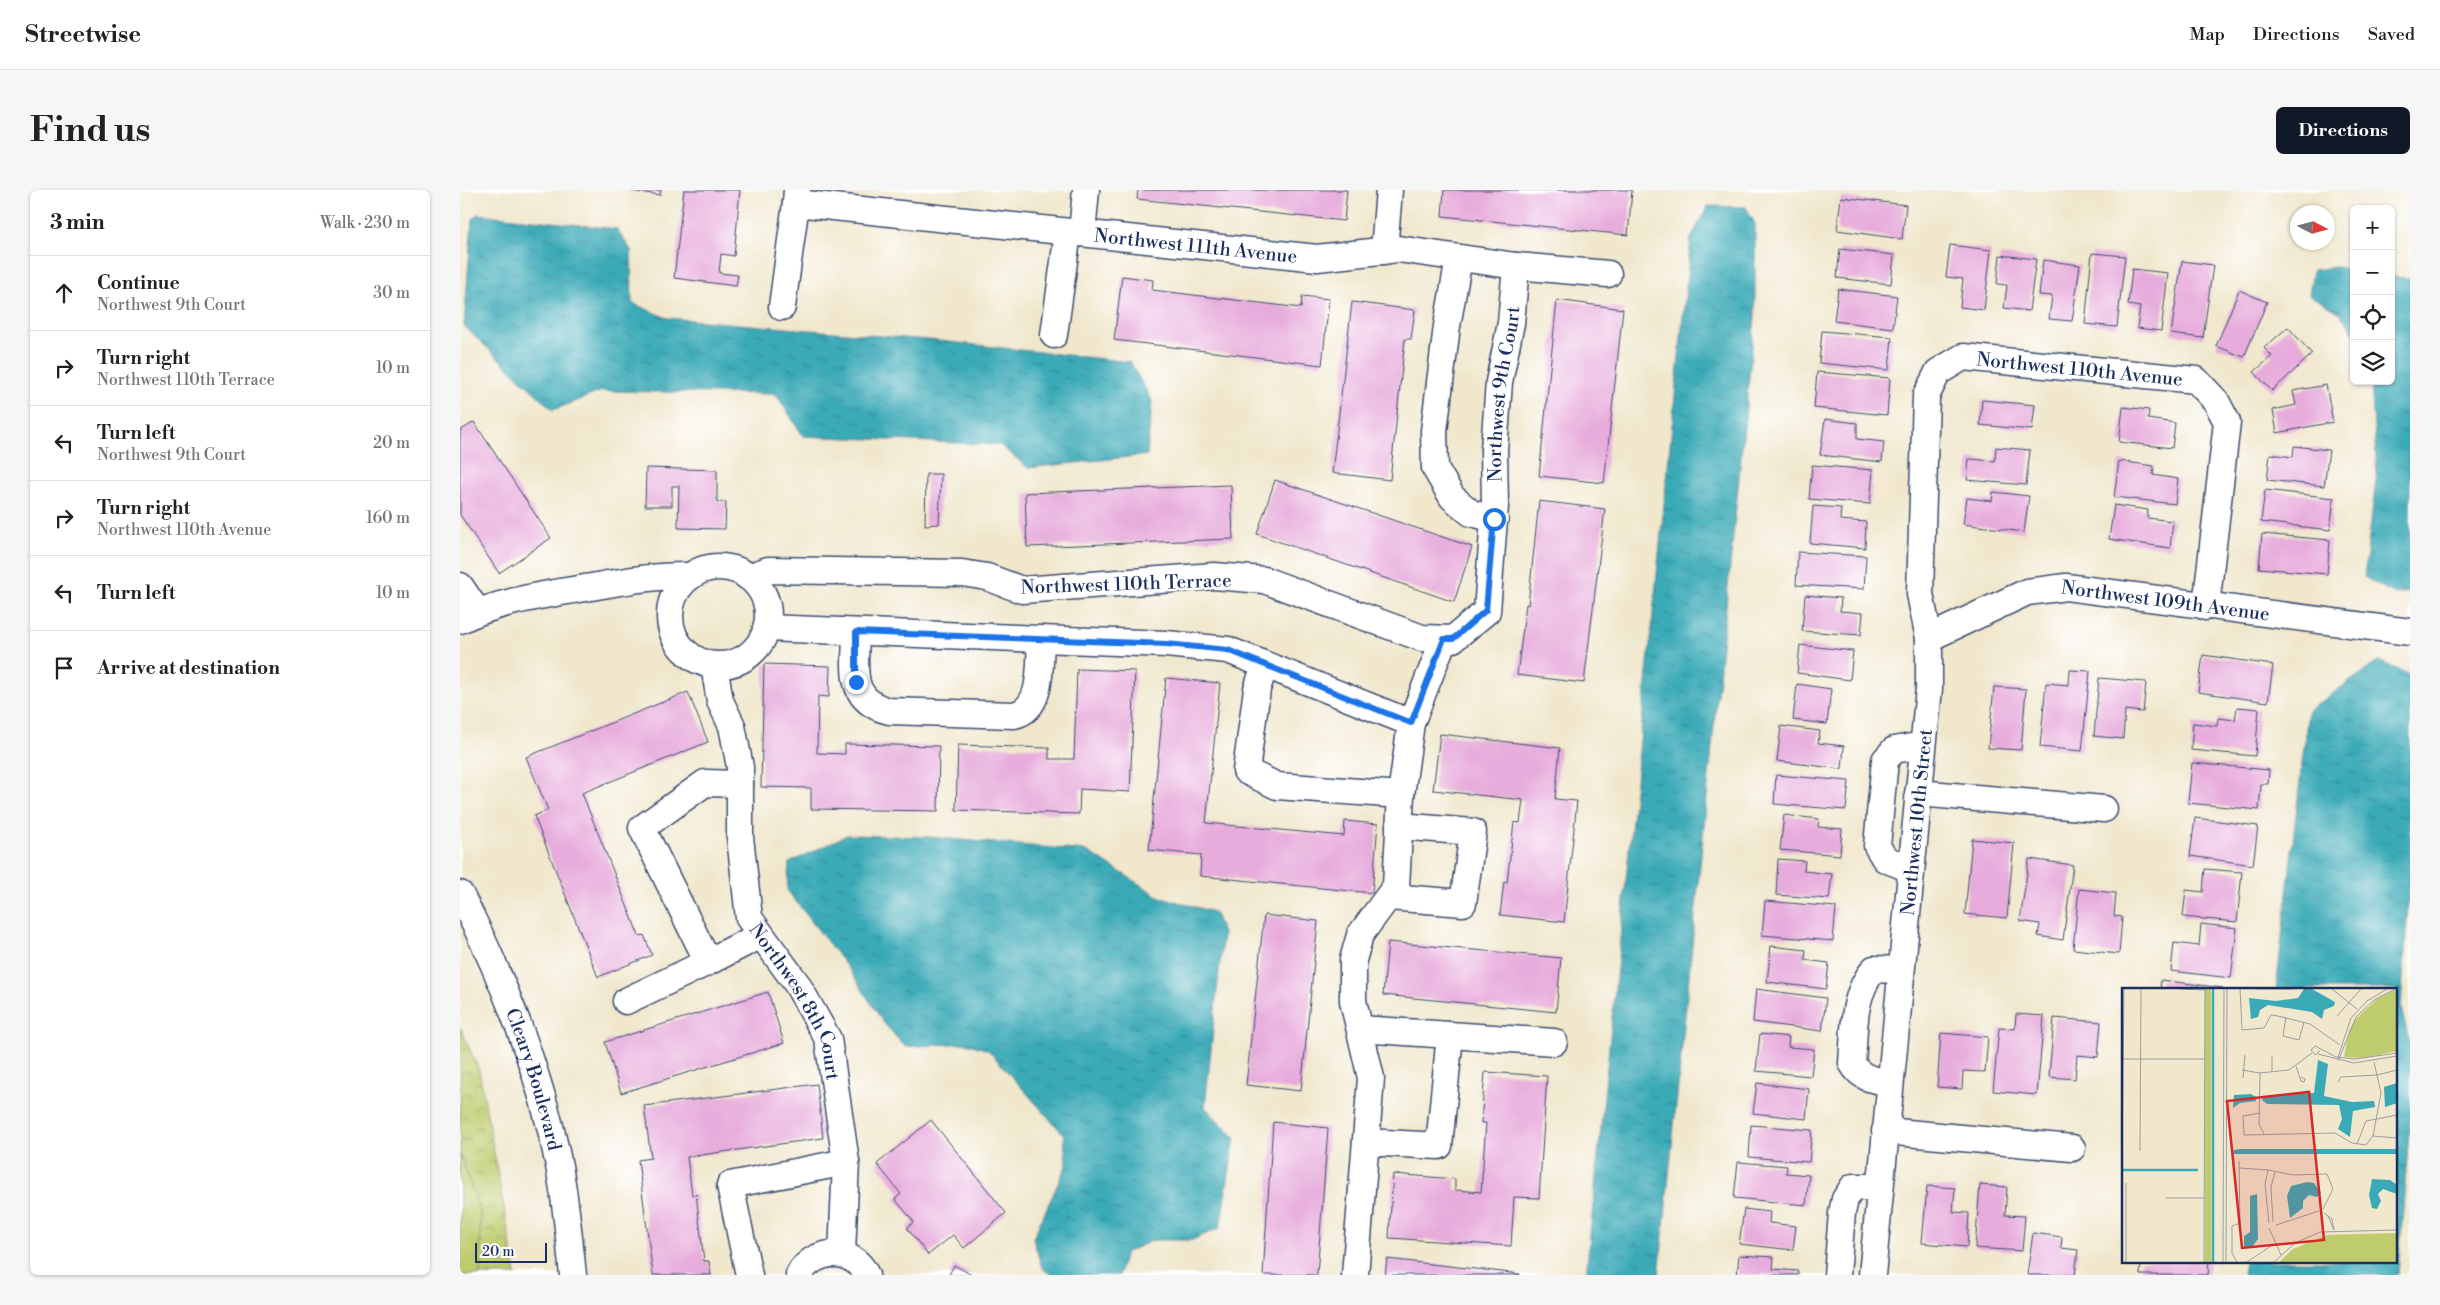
<!DOCTYPE html>
<meta charset="utf-8">
<style>
body{margin:0;font-family:"Libre Bodoni",serif;background:#f6f6f6;color:#202124}
.controls{position:absolute;right:15px;top:15px;display:grid;overflow:hidden;border-radius:8px;box-shadow:0 1px 4px #0004}
.controls button{width:45px;height:45px;display:grid;place-items:center;padding:0;border:0;border-bottom:1px solid #e0e0e0;background:#fff;color:#202124;font:25px sans-serif}
.compass{position:absolute;left:1830px;top:15px;width:45px;height:45px;border-radius:50%;background:#fff;box-shadow:0 1px 4px #0004;rotate:96deg}
.scale{position:absolute;left:15px;bottom:12px;width:72px;box-sizing:border-box;padding-left:5px;border:2px solid #1b2f5e;border-top:0;font-size:14px;line-height:18px;white-space:nowrap;color:#1b2f5e;-webkit-text-stroke:4px #fff;paint-order:stroke}
.stop{position:absolute;width:15px;height:15px;margin:-11px;border:4px solid #1a73e8;border-radius:50%;background:#fff}
.stop.end{background:#1a73e8;border-color:#fff;box-shadow:0 1px 5px #0008}
.list{margin:0;padding:0;list-style:none}
h2{display:flex;justify-content:space-between;align-items:center;height:65px;margin:0;padding:0 20px;font-size:21px}
h2 small{font-size:16px;font-weight:400;color:#757577}
.list li{display:grid;grid-template-columns:32px 1fr auto;gap:15px;align-items:center;box-sizing:border-box;height:75px;padding:0 20px;border-top:1px solid #e0e0e0}
.list b{display:block;font-size:19px;white-space:nowrap}
.list p{margin:0;font-size:16px;white-space:nowrap;color:#757577}
.list em{font-size:16px;font-style:normal;color:#757577}
.icon{flex:none;width:28px;height:28px;fill:none;stroke:currentColor;stroke-width:2;stroke-linecap:round;stroke-linejoin:round}
.map{position:relative;flex:none;width:1950px;height:1085px;overflow:hidden;border-radius:8px}
header{display:flex;align-items:center;gap:30px;box-sizing:border-box;height:70px;padding:0 25px;background:#fff;border-bottom:1px solid #e0e0e0}
header strong{font-size:24px}
nav{display:flex;gap:28px;margin-inline-start:auto;font-size:18px}
.intro{display:flex;align-items:center;justify-content:space-between;box-sizing:border-box;height:120px;padding:0 30px}
h1{margin:0;font-size:35px}
.button{padding:12px 22px;border-radius:8px;background:#111827;color:#fff;font-size:18px;font-weight:700}
main{display:flex;gap:30px;padding:0 30px}
aside{flex:1;background:#fff;border-radius:8px;box-shadow:0 1px 4px #0004}
.map>svg:first-child{display:block}
.park{fill:url(#park-crowns);stroke:#6d7e66}
.pitch{fill:#bfcc6e;stroke:#6d7e66}
.water{fill:url(#water-ripples);stroke:#2a6c8a}
.building{fill:#e7acdb}
.lines{fill:none;stroke-linecap:round;stroke-linejoin:round}
.minor-casing{stroke:#3b4b6e;stroke-width:29}
.minor{stroke:#fff;stroke-width:26}
.route{stroke:#1a73e8;stroke-width:6}
.labels{text-anchor:middle;stroke-width:5;stroke-linejoin:round;paint-order:stroke}
.street-label{font-size:19px;fill:#1b2f5e;stroke:#fff}
.inset-river{fill:none;stroke:#3aaab7;stroke-width:2.5}
.inset-road{fill:none;stroke:#9b9da0;stroke-width:1}
.view{fill:#d62828;fill-opacity:0.15;stroke:#d62828;stroke-width:2.5}
.inset-edge{fill:none;stroke:#1b2f5e;stroke-width:2.5}
</style>
<header>
<strong>Streetwise</strong>
<nav><a>Map</a><a>Directions</a><a>Saved</a></nav>
</header>
<div class="intro"><h1>Find us</h1><a class="button">Directions</a></div>
<main>
<aside>
<h2>3 min<small>Walk · 230 m</small></h2>
<ul class="list">
<li><svg class="icon" aria-label="ahead" viewBox="0 0 24 24"><path d="M12 20V5M6 11l6-6 6 6"/></svg><div><b>Continue</b><p>Northwest 9th Court</p></div><em>30 m</em></li>
<li><svg class="icon" aria-label="right" viewBox="0 0 24 24"><path d="M7 20v-9h11M14 6l5 5-5 5"/></svg><div><b>Turn right</b><p>Northwest 110th Terrace</p></div><em>10 m</em></li>
<li><svg class="icon" aria-label="left" viewBox="0 0 24 24"><path d="M17 20v-9H6M10 6l-5 5 5 5"/></svg><div><b>Turn left</b><p>Northwest 9th Court</p></div><em>20 m</em></li>
<li><svg class="icon" aria-label="right" viewBox="0 0 24 24"><path d="M7 20v-9h11M14 6l5 5-5 5"/></svg><div><b>Turn right</b><p>Northwest 110th Avenue</p></div><em>160 m</em></li>
<li><svg class="icon" aria-label="left" viewBox="0 0 24 24"><path d="M17 20v-9H6M10 6l-5 5 5 5"/></svg><div><b>Turn left</b></div><em>10 m</em></li>
<li><svg class="icon" aria-label="arrive" viewBox="0 0 24 24"><path d="M6 21V4h12l-3 4 3 4H6"/></svg><div><b>Arrive at destination</b></div></li>
</ul>
</aside>
<div class="map">
<svg width="1950" height="1085" viewBox="0 0 1950 1085">
<defs>
<pattern id="park-crowns" width="20" height="18" patternUnits="userSpaceOnUse" patternTransform="scale(1.25)"><rect width="20" height="18" fill="#bfcc6e"/><path d="M2 6a3 3 0 1 1 6 0M12 15a3 3 0 1 1 6 0" fill="none" stroke="#9aa65e"/></pattern>
<pattern id="water-ripples" width="26" height="14" patternUnits="userSpaceOnUse" patternTransform="scale(1.25)"><rect width="26" height="14" fill="#3aaab7"/><path d="M2 4q2-2 4 0t4 0M15 11q2-2 4 0t4 0" fill="none" stroke="#308b98"/></pattern>
</defs>
<rect width="100%" height="100%" fill="#fff"/>
<filter id="ink" filterUnits="userSpaceOnUse"><feTurbulence type="fractalNoise" baseFrequency=".02" numOctaves="2"/><feDisplacementMap in="SourceGraphic" scale="10" xChannelSelector="R" yChannelSelector="G"/><feConvolveMatrix kernelMatrix="1 2 1 2 8 2 1 2 1" color-interpolation-filters="sRGB"/></filter>
<filter id="wash" filterUnits="userSpaceOnUse"><feTurbulence type="fractalNoise" baseFrequency=".0096" numOctaves="4" result="noise"/><feDisplacementMap in="SourceGraphic" scale="20" xChannelSelector="R" yChannelSelector="G"/><feGaussianBlur stdDeviation="1.12" result="paint"/><feColorMatrix in="noise" values="0 0 0 0 0 0 0 0 0 0 0 0 0 0 0 0 0 1.4 0 .05"/><feComposite in="paint" operator="in"/></filter>
<g filter="url(#wash)">
<rect width="100%" height="100%" fill="#f0e7cc"/>
<polygon class="park" points="0,837 19,880 56,1085 0,1085"/>
<polygon class="pitch" points="0,964 20,1021 20,1085 0,1085"/>
<g class="water">
<polygon points="1248,16 1286,17 1295,34 1295,127 1199,1085 1126,1085 1231,48"/>
<polygon points="17,24 157,39 171,60 172,113 207,128 480,151 670,172 692,211 687,265 568,278 540,255 343,246 316,204 142,201 93,220 4,136 12,31"/>
<polygon points="1875,77 1894,80 1894,143 1879,122 1849,105 1853,80"/>
<polygon points="1931,86 1950,89 1950,401 1935,404 1904,387 1917,283 1911,191 1931,191"/>
<polygon points="1919,471 1950,485 1950,684 1941,817 1950,855 1950,928 1938,1085 1783,1085 1785,1071 1936,1071 1936,799 1816,799 1848,521"/>
<polygon points="387,645 468,647 627,661 700,707 754,722 763,743 745,917 775,947 760,1038 732,1050 693,1050 665,1063 659,1085 592,1085 582,1078 573,1048 606,976 604,945 528,860 506,853 445,857 423,832 391,782 327,700 329,673"/>
</g>
<g id="blocks">
<g class="building">
<polygon points="165,0 201,0 200,5"/>
<polygon points="224,0 280,0 274,66 261,64 259,83 278,85 276,96 214,88"/>
<polygon points="678,0 887,0 884,31 677,9"/>
<polygon points="984,0 1172,0 1168,45 982,26"/>
<polygon points="1381,7 1446,15 1442,49 1377,40"/>
<polygon points="1490,55 1531,60 1524,120 1500,117 1503,89 1486,87"/>
<polygon points="1380,59 1434,65 1431,94 1377,88"/>
<polygon points="1632,63 1665,66 1657,137 1625,134"/>
<polygon points="1540,65 1576,69 1569,121 1544,118 1547,95 1537,94"/>
<polygon points="1583,70 1620,75 1612,131 1589,129 1592,106 1579,105"/>
<polygon points="1722,71 1753,75 1743,148 1711,144"/>
<polygon points="1672,79 1708,83 1701,141 1677,138 1680,117 1668,115"/>
<polygon points="662,86 693,90 692,100 841,118 842,106 869,109 862,175 654,150"/>
<polygon points="1378,99 1437,106 1433,138 1374,131"/>
<polygon points="1779,100 1807,112 1784,167 1756,156"/>
<polygon points="1097,110 1163,119 1144,293 1079,286"/>
<polygon points="892,112 955,120 951,149 945,149 930,290 872,283"/>
<polygon points="1828,137 1852,164 1812,201 1794,182 1812,166 1804,158"/>
<polygon points="1362,141 1432,147 1429,180 1359,173"/>
<polygon points="1357,182 1430,188 1427,225 1354,218"/>
<polygon points="1866,195 1873,232 1817,243 1813,220 1836,215 1833,201"/>
<polygon points="1522,210 1575,215 1572,240 1520,235"/>
<polygon points="1663,217 1689,220 1688,229 1715,233 1712,258 1659,252"/>
<polygon points="1365,229 1397,233 1397,249 1424,252 1422,272 1360,265"/>
<polygon points="14,232 91,348 39,383 0,325 0,241"/>
<polygon points="1834,256 1869,260 1864,296 1807,290 1810,264 1833,267"/>
<polygon points="1536,257 1570,260 1566,295 1507,290 1509,269 1535,271"/>
<polygon points="1659,271 1694,276 1693,285 1718,289 1715,314 1654,307"/>
<polygon points="1352,275 1413,280 1410,314 1349,309"/>
<polygon points="186,278 257,280 257,312 266,312 265,339 218,338 219,296 212,296 212,316 185,316"/>
<polygon points="466,284 481,284 479,334 465,335"/>
<polygon points="815,290 1012,357 994,412 797,344"/>
<polygon points="771,295 773,349 567,357 565,303"/>
<polygon points="1805,300 1874,308 1870,340 1801,332"/>
<polygon points="1533,302 1569,306 1564,342 1503,334 1507,308 1532,311"/>
<polygon points="1079,311 1145,319 1124,493 1057,485 1066,414 1068,415"/>
<polygon points="1654,315 1688,320 1687,328 1713,331 1710,358 1649,349"/>
<polygon points="1353,316 1381,318 1380,330 1406,332 1405,358 1350,353"/>
<polygon points="1802,344 1870,350 1867,384 1799,378"/>
<polygon points="1338,362 1406,366 1404,399 1336,395"/>
<polygon points="1345,405 1381,408 1380,421 1403,423 1401,445 1342,441"/>
<polygon points="1340,455 1393,461 1390,490 1337,483"/>
<polygon points="1743,465 1813,475 1808,512 1738,502"/>
<polygon points="304,474 370,476 369,507 358,506 357,563 385,564 385,554 479,556 478,621 351,619 351,598 301,597"/>
<polygon points="617,479 675,481 670,602 620,599 619,624 496,620 498,555 589,558 589,569 614,569"/>
<polygon points="1610,480 1630,481 1622,561 1580,557 1586,493 1609,495"/>
<polygon points="706,488 760,493 746,633 884,646 885,631 918,634 912,703 740,686 741,665 689,660"/>
<polygon points="1639,488 1686,492 1683,522 1665,520 1663,549 1634,546"/>
<polygon points="1337,494 1371,499 1367,534 1333,530"/>
<polygon points="1534,497 1566,499 1561,560 1528,558"/>
<polygon points="228,502 248,552 122,603 179,746 184,745 192,765 138,787 74,626 88,620 66,567"/>
<polygon points="1777,517 1799,519 1795,566 1731,560 1733,533 1757,536 1758,528 1775,530"/>
<polygon points="1321,536 1360,541 1358,553 1384,556 1382,579 1317,571"/>
<polygon points="980,544 1100,558 1095,609 1117,611 1104,732 1040,725 1044,692 1047,693 1054,632 1060,633 1063,610 973,600"/>
<polygon points="1732,573 1809,580 1808,594 1801,594 1799,620 1728,613"/>
<polygon points="1316,585 1389,591 1386,620 1314,614"/>
<polygon points="1324,625 1359,629 1358,637 1382,639 1380,665 1320,660"/>
<polygon points="1735,628 1798,636 1793,675 1730,666"/>
<polygon points="1512,649 1554,653 1547,728 1505,724"/>
<polygon points="1318,669 1345,671 1344,681 1372,684 1369,709 1316,705"/>
<polygon points="1569,669 1613,675 1603,750 1578,746 1580,734 1560,731"/>
<polygon points="1745,679 1782,682 1777,732 1723,727 1726,700 1743,702"/>
<polygon points="1619,699 1656,703 1654,726 1662,727 1659,764 1613,759"/>
<polygon points="1305,711 1376,717 1373,751 1302,745"/>
<polygon points="804,725 858,731 841,901 786,895"/>
<polygon points="1741,734 1777,738 1771,788 1711,781 1714,753 1739,756"/>
<polygon points="928,752 1101,768 1096,822 923,805"/>
<polygon points="1311,756 1346,760 1345,770 1369,773 1366,799 1307,792"/>
<polygon points="1701,790 1763,798 1763,799 1700,799"/>
<polygon points="1296,799 1366,808 1362,841 1293,832"/>
<polygon points="308,802 324,853 161,903 145,852"/>
<polygon points="1556,824 1584,826 1577,905 1533,901 1539,838 1555,839"/>
<polygon points="1594,828 1641,832 1638,867 1617,865 1615,889 1589,887"/>
<polygon points="1481,843 1528,847 1525,882 1503,881 1502,899 1477,897"/>
<polygon points="1300,844 1329,847 1328,857 1354,859 1351,886 1296,881"/>
<polygon points="1025,882 1087,886 1079,1008 1054,1007 1051,1056 929,1048 933,984 995,989 995,1000 1021,1002 1026,933 1021,933"/>
<polygon points="1297,893 1349,899 1346,929 1293,923"/>
<polygon points="357,894 363,948 227,967 232,1005 236,1004 244,1071 249,1071 251,1085 193,1085 178,970 191,968 184,916"/>
<polygon points="471,930 546,1023 504,1058 493,1045 468,1065 447,1038 454,1032 435,1009 441,1004 417,974"/>
<polygon points="813,932 868,938 857,1085 803,1085"/>
<polygon points="1291,935 1352,940 1349,972 1289,967"/>
<polygon points="1278,972 1327,976 1326,983 1349,985 1346,1015 1274,1008"/>
<polygon points="1520,995 1547,997 1545,1025 1565,1026 1562,1061 1515,1058"/>
<polygon points="1467,996 1495,998 1493,1022 1509,1023 1507,1057 1462,1053"/>
<polygon points="1284,1019 1310,1022 1309,1033 1336,1036 1333,1060 1279,1054"/>
<polygon points="1573,1043 1602,1047 1601,1058 1618,1060 1615,1085 1567,1085"/>
<polygon points="1279,1065 1314,1067 1313,1079 1338,1081 1338,1085 1277,1085"/>
<polygon points="927,1069 1060,1084 1060,1085 925,1085"/>
<polygon points="1681,1071 1749,1071 1748,1085 1680,1085"/>
<polygon points="494,1075 512,1085 489,1085"/>
</g>
</g>
</g>
<g filter="url(#ink)">
<use href="#blocks" fill-opacity="0" stroke="#3b4b6e" stroke-width="1"/>
<g class="lines">
<g class="minor-casing">
<g id="minor">
<path id="s1" d="M 337,0 L 336,13 L 857,68 L 938,59 L 1056,76 L 1148,84"/>
<polyline points="622,43 626,0"/>
<polyline points="924,61 929,0"/>
<polyline points="999,68 987,136 974,241 975,278 992,307 1011,323 1035,329"/>
<polyline points="322,117 336,13"/>
<polyline points="594,145 608,42"/>
<circle cx="259" cy="426" r="49"/>
<path id="s2" d="M 288,387 L 308,380 L 502,383 L 527,387 L 562,400 L 754,386 L 804,390 L 962,448 L 993,449 L 1027,421 L 1035,316 L 1034,260 L 1039,192 L 1051,133 L 1056,76"/>
<polyline points="0,396 17,421"/>
<path d="M 0,430 C 39,411 83,405 125,398 C 161,392 195,385 231,386"/>
<polyline points="306,438 706,454 768,460 951,533"/>
<path d="M 396,442 C 396,477 386,510 429,521 L 554,525 C 584,519 579,473 581,449"/>
<path id="s3" d="M 1469,448 L 1567,402 L 1606,397 L 1950,442"/>
<path id="s4" d="M 254,475 L 260,511 L 272,536 L 280,577 L 280,647 L 289,728 L 337,794 L 368,849 L 386,972 L 382,1064"/>
<polyline points="805,475 797,499 786,581 817,596 941,605"/>
<polyline points="280,594 245,593 182,638 248,772 301,745"/>
<polyline points="1458,603 1644,619"/>
<polyline points="1451,679 1425,669 1417,656 1425,570 1434,560 1463,555"/>
<path id="s5" d="M 0,704 C 44,790 80,881 99,976 C 106,1012 109,1048 113,1085"/>
<polyline points="929,707 1003,713 1013,642 939,636"/>
<polyline points="166,811 248,772"/>
<polyline points="900,839 1094,852"/>
<path d="M 1430,892 C 1413,890 1401,889 1392,873 C 1395,838 1391,808 1414,779 L 1441,780"/>
<polyline points="1425,941 1612,958"/>
<polyline points="906,952 979,956 990,845"/>
<polyline points="289,1085 270,995 386,972"/>
<path d="M 339,1085 C 353,1058 393,1056 406,1085"/>
<polyline points="895,1085 911,888 893,811 893,770 900,745 936,696 941,605 951,533 984,449"/>
<polyline points="1377,1085 1382,1023 1385,1009 1393,997 1420,997"/>
<path id="s6" d="M 1412,1085 L 1469,498 L 1469,448 L 1460,404 L 1466,206 L 1478,182 L 1503,167 L 1736,190 L 1756,211 L 1767,232 L 1746,417"/>
</g>
</g>
<use href="#minor" class="minor"/>
</g>
</g>
<g class="lines" filter="url(#ink)">
<polyline class="route" points="396,492 396,442 706,454 768,460 951,533 984,449 993,449 1026,420 1034,329"/>
</g>
<g class="labels">
<g class="street-label">
<text dy="7" stroke="none"><textPath href="#s1" startOffset="415">Northwest 111th Avenue</textPath></text>
<text dy="7" stroke="none"><textPath href="#s6" startOffset="1056">Northwest 110th Avenue</textPath></text>
<text dy="7" stroke="none"><textPath href="#s2" startOffset="982">Northwest 9th Court</textPath></text>
<text transform="translate(666 393) rotate(-2)" y="7">Northwest 110th Terrace</text>
<text dy="7" stroke="none"><textPath href="#s3" startOffset="248">Northwest 109th Avenue</textPath></text>
<text dy="7" stroke="none"><textPath href="#s6" startOffset="455">Northwest 10th Street</textPath></text>
<text dy="7" stroke="none"><textPath href="#s4" startOffset="355">Northwest 8th Court</textPath></text>
<text dy="7" stroke="none"><textPath href="#s5" startOffset="200">Cleary Boulevard</textPath></text>
</g>
</g>
<g transform="translate(1662 798)">
<rect width="275" height="275" fill="#f0e7cc"/>
<path d="M 83,1 L 89,1 L 89,274 L 83,274 ZM 275,1 L 275,63 L 242,70 L 222,69 L 227,43 L 233,32 L 256,10 ZM 275,245 L 275,274 L 157,274 L 171,261 L 205,247 Z" fill="#bfcc6e"/>
<path d="M 275,248 L 275,274 L 255,274 L 259,259 ZM 209,250 L 210,274 L 186,274 L 190,255 L 197,251 Z" fill="#bfcc6e"/>
<path d="M 182,1 L 190,1 L 213,14 L 212,18 L 202,22 L 200,31 L 190,24 L 146,17 L 138,22 L 136,29 L 129,31 L 127,10 L 154,13 L 176,10 ZM 196,72 L 206,76 L 202,108 L 230,114 L 252,113 L 253,119 L 231,123 L 228,149 L 216,141 L 220,131 L 217,117 L 145,116 L 140,112 L 142,108 L 192,105 ZM 275,95 L 275,115 L 263,119 L 262,99 ZM 129,106 L 134,109 L 134,113 L 118,115 L 111,120 L 112,107 ZM 119,161 L 275,161 L 275,166 L 111,166 L 112,162 ZM 250,191 L 268,192 L 275,197 L 275,206 L 261,201 L 256,206 L 259,213 L 255,221 L 250,220 L 247,207 ZM 185,194 L 192,195 L 199,205 L 195,209 L 187,207 L 181,213 L 181,220 L 168,230 L 165,208 L 169,198 ZM 135,206 L 136,251 L 130,259 L 122,259 L 122,248 L 128,244 L 128,208 Z" fill="#3aaab7"/>
<path class="inset-river" d="M 0,182 L 76,182M 91,274 L 91,1"/>
<path class="inset-road" d="M 58,1 L 83,2M 118,1 L 120,42 L 142,40 L 149,27 L 156,28 L 188,36 L 218,57M 133,1 L 171,1M 210,1 L 235,21M 215,28 L 239,1M 164,29 L 161,48 L 177,52 L 182,34M 198,63 L 193,67 L 189,62 L 193,58 L 214,69 L 233,71 L 275,65M 196,66 L 232,75 L 275,68M 216,69 L 229,30 L 245,13 L 265,1M 0,71 L 83,71M 216,73 L 234,29 L 252,12 L 273,1M 174,78 L 179,93 L 182,94 L 183,91 L 179,89M 120,82 L 138,85 L 167,82 L 190,65M 150,83 L 150,68M 138,85 L 137,136 L 142,146M 121,90 L 123,67M 216,94 L 219,89 L 255,87 L 275,82M 138,125 L 121,128 L 122,147 L 213,145 L 230,155 L 244,157 L 251,148 L 275,150M 251,148 L 259,105 L 252,74M 235,156 L 244,133 L 275,127M 18,163 L 19,1M 0,168 L 2,1M 117,180 L 146,182 L 143,196 L 147,235M 146,182 L 171,187 L 205,186 L 211,201 L 201,221M 44,210 L 82,210M 202,225 L 210,231 L 212,242M 206,228 L 212,242M 151,234 L 149,199 L 153,184M 154,237 L 197,223M 147,240 L 159,267M 4,274 L 4,195M 82,274 L 83,1M 101,274 L 102,1M 104,274 L 105,1M 115,274 L 110,265 L 110,238 L 118,235 L 117,173M 125,274 L 152,256M 152,274 L 173,255 L 198,244 L 275,242"/>
<path class="view" d="M 187,104 L 202,252 L 120,260 L 105,113 Z"/>
<rect width="275" height="275" class="inset-edge"/>
</g>
</svg>
<div class="controls">
<button>+</button>
<button>−</button>
<button><svg class="icon" aria-label="locate" viewBox="0 0 24 24"><circle cx="12" cy="12" r="6"/><path d="M12 2v4M12 18v4M2 12h4M18 12h4"/></svg></button>
<button><svg class="icon" aria-label="layers" viewBox="0 0 24 24"><path d="M12 4l9 5-9 5-9-5zM3 14l9 5 9-5"/></svg></button>
</div>
<svg class="compass" viewBox="-18 -18 36 36"><path d="M0-13l5 13h-10z" fill="#e53935"/><path d="M0 13l5-13h-10z" fill="#757577"/></svg>
<div class="scale">20 m</div>
<div class="stop" style="left:1034px;top:329px"></div>
<div class="stop end" style="left:396px;top:492px"></div>
</div>
</main>
